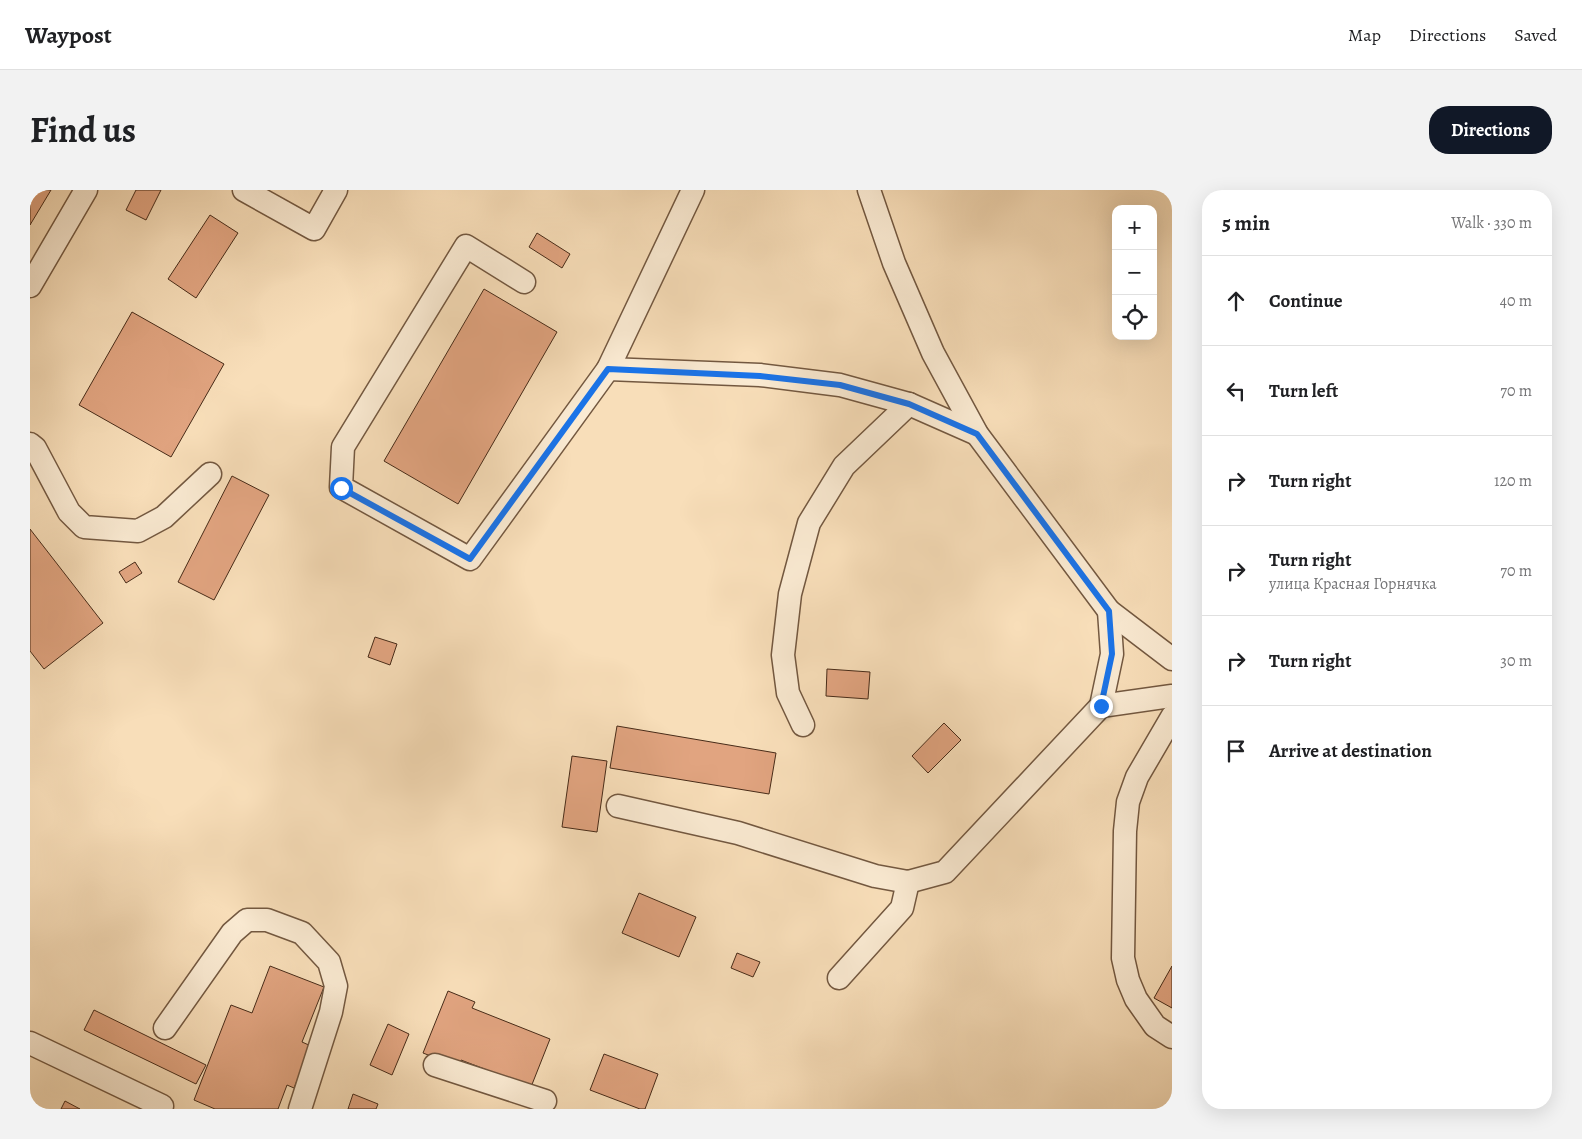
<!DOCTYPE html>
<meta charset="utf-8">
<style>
body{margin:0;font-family:Alegreya,serif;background:#f2f2f2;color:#202124}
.controls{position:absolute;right:15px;top:15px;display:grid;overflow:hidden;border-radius:10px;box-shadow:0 5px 20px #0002}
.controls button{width:45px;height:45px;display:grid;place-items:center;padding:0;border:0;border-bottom:1px solid #e0e0e0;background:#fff;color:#202124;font:25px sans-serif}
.stop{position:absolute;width:15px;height:15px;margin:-11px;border:4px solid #1a73e8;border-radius:50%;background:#fff}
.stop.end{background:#1a73e8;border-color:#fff;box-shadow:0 1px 5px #0008}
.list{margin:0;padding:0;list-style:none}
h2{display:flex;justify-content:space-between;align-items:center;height:65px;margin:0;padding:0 20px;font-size:21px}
h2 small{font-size:16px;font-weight:400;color:#757577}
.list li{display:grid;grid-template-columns:32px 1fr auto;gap:15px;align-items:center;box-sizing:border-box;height:90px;padding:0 20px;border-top:1px solid #e0e0e0}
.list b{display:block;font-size:19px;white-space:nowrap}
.list p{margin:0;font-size:16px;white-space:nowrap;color:#757577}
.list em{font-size:16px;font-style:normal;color:#757577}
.icon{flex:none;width:28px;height:28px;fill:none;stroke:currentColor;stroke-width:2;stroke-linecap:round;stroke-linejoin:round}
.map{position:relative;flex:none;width:1142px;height:919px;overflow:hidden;border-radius:20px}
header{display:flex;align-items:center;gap:30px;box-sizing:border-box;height:70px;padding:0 25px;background:#fff;border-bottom:1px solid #e0e0e0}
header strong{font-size:24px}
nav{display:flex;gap:28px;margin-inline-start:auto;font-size:18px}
.intro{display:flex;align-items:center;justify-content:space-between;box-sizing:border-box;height:120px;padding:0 30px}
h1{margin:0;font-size:35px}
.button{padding:12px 22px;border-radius:20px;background:#111827;color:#fff;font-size:18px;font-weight:700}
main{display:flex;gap:30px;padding:0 30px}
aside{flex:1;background:#fff;border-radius:20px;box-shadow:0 5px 20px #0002}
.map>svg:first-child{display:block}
.building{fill:#e1a480;stroke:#472b18}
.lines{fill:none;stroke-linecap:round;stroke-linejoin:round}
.minor-casing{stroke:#735840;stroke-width:25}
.minor{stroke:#faead2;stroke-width:22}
.route{stroke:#1a73e8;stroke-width:6}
</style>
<header>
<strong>Waypost</strong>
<nav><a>Map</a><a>Directions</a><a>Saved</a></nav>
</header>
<div class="intro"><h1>Find us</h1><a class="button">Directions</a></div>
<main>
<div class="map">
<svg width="1142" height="919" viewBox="0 0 1142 919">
<rect width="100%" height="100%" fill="#f8deb9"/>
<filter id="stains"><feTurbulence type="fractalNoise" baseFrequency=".004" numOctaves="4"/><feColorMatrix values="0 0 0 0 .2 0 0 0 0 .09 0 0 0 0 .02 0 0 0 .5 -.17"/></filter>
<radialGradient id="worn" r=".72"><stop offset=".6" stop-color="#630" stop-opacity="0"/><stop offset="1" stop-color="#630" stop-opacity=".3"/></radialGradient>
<g class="building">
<polygon points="0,0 21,0 0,35"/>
<polygon points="106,0 131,0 116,30 96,20"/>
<polygon points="180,25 208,43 166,108 138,89"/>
<polygon points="507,43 540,64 532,78 499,57"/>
<polygon points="454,99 527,142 428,314 354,271"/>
<polygon points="102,122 194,174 141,267 49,215"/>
<polygon points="202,286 239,305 184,410 148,392"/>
<polygon points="0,339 73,433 14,479 0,461"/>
<polygon points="105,372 112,383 96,393 89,382"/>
<polygon points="345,447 367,454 360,475 338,467"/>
<polygon points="797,479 840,482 838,509 796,506"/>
<polygon points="914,533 931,550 898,583 882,566"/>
<polygon points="587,536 746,563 739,604 580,578"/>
<polygon points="542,566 577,571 567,642 532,637"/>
<polygon points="609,703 666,727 649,767 592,743"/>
<polygon points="707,763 730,772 723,787 701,778"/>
<polygon points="240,776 294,797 272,852 281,856 264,898 257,895 248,919 185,919 164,910 201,815 222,823"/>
<polygon points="1142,776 1142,818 1124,808"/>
<polygon points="418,801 445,812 442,818 520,849 501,897 431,870 429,877 393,863"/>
<polygon points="64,820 176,875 166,894 54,840"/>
<polygon points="358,834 379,844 362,885 340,875"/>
<polygon points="574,864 628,884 615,919 610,919 560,900"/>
<polygon points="323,904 348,914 346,919 318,919"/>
<polygon points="35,911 50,919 31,919"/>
</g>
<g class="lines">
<g class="minor-casing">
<g id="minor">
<polyline points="214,0 284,39 306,0"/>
<polyline points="839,0 864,73 903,163 947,244 1079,421 1142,469"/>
<polyline points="494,92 436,56 313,257 311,297 440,369 578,179 663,0"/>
<polyline points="0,96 56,0"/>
<polyline points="578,179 730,185 810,195 879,214 947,244"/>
<polyline points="0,254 5,258 39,322 54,337 108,341 134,327 180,284"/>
<polyline points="1071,516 1082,464 1079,421"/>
<polyline points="1142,527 1107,587 1098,612 1095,641 1093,768 1098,790 1106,809 1125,836 1142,847"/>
<polyline points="773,535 758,503 753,465 760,404 779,333 814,276 879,214"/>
<polyline points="588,616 708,643 845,686 878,692 915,682 1071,516 1142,506"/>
<polyline points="809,788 872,718 878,692"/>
<polyline points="135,838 202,743 217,730 237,730 272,743 299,772 306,796 301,822 270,919"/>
<polyline points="0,853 132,916 131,919"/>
<polyline points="405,875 515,911"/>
</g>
</g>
<use href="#minor" class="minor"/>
</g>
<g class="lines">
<polyline class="route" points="311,298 440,369 578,179 730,186 810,195 879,214 947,244 1079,421 1082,464 1071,516"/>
</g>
<rect width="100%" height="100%" filter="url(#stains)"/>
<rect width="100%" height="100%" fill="url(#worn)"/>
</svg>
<div class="controls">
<button>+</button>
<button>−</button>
<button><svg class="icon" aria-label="locate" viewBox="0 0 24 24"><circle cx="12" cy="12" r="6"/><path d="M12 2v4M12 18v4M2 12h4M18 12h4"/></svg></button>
</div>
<div class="stop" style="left:311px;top:298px"></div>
<div class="stop end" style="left:1071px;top:516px"></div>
</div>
<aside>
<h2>5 min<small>Walk · 330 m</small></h2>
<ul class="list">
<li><svg class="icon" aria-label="ahead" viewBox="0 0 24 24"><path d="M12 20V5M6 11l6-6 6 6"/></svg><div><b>Continue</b></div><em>40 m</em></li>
<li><svg class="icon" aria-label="left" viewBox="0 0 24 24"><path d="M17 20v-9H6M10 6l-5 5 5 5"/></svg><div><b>Turn left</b></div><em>70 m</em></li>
<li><svg class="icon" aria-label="right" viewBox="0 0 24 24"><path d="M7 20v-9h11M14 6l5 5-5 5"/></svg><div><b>Turn right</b></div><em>120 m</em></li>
<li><svg class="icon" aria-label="right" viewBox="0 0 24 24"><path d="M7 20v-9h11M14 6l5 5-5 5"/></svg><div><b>Turn right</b><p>улица Красная Горнячка</p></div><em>70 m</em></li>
<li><svg class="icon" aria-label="right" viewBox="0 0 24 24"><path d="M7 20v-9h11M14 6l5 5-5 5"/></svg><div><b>Turn right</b></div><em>30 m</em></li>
<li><svg class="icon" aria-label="arrive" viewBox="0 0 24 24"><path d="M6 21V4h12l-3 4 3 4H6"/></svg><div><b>Arrive at destination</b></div></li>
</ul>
</aside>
</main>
